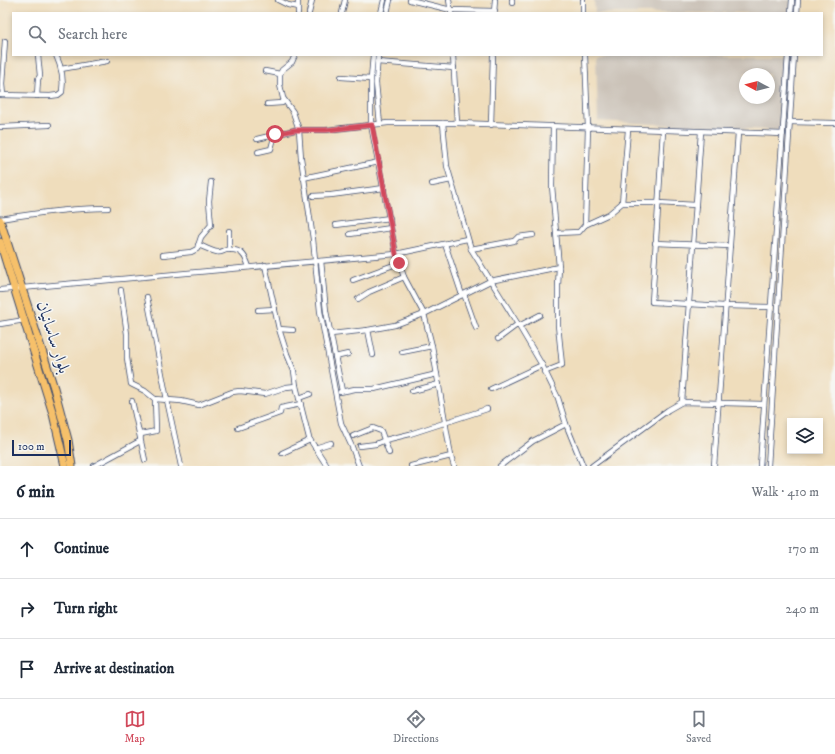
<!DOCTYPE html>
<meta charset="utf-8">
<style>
body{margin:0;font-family:"IM FELL DW Pica",Amiri,serif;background:#f2f2f3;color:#1f2937}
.controls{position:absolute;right:12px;bottom:12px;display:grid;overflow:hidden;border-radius:0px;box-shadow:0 2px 6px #0003}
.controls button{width:36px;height:36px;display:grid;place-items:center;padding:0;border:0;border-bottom:1px solid #e0e1e3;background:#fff;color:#1f2937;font:20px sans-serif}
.compass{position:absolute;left:739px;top:68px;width:36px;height:36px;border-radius:50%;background:#fff;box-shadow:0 2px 6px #0003;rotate:277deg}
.scale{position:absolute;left:12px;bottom:10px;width:59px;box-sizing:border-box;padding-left:4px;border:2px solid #1b2f5e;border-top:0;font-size:11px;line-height:14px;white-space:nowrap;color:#1b2f5e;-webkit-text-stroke:3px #f6f6f2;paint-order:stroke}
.stop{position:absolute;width:12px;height:12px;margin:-9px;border:3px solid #d1495b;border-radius:50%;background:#fff}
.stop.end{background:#d1495b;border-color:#fff;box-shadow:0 1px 4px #0008}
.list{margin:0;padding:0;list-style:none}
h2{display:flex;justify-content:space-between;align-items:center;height:52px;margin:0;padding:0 16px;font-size:17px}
h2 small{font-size:13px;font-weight:400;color:#747a83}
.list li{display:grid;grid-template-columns:26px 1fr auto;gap:12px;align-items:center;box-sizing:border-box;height:60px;padding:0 16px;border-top:1px solid #e0e1e3}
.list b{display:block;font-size:15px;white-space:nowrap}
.list em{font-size:13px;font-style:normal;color:#747a83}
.icon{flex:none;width:22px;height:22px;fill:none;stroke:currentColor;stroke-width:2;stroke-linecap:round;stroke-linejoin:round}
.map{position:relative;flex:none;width:835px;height:466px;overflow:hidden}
.search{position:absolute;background:#fff;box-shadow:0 2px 6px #0003;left:12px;right:12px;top:12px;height:44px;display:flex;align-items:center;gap:10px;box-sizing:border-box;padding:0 14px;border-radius:0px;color:#747a83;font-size:15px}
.sheet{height:232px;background:#fff}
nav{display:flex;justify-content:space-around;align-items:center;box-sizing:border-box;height:56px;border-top:1px solid #e0e1e3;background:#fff;font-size:11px;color:#747a83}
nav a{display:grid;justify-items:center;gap:2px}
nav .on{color:#d1495b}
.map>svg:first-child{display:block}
.industrial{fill:#cbc2b8;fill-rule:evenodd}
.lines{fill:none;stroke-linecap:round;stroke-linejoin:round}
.minor-casing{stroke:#3b496c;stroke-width:6}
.highway-casing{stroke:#3b496c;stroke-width:9}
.minor{stroke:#fff;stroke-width:4.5}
.highway{stroke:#f6c06b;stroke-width:7}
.route{stroke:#d1495b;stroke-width:5}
.labels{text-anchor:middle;stroke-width:3;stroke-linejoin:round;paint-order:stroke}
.street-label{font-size:17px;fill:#1b2f5e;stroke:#f6f6f2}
</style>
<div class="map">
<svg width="835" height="466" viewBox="0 0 835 466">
<rect width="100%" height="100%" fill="#f6f6f2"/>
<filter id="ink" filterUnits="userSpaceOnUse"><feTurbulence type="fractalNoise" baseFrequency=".025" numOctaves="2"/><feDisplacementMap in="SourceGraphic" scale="8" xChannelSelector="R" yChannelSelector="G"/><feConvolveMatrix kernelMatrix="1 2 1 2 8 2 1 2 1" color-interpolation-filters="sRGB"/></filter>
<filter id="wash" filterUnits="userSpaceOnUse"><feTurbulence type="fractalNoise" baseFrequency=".012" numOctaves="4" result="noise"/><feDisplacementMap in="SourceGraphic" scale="16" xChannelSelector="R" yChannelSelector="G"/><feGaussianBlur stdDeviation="0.9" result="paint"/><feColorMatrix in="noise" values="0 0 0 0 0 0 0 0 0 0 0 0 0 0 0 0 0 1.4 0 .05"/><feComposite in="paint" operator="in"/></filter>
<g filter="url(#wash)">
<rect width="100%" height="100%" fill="#efddbc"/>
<g class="industrial">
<polygon points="594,0 791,0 790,13 595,13"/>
<path d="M 596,55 L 787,55 L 782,131 L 598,121 ZM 745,74 L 769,74 L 769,98 L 745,98 Z"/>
</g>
</g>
<g filter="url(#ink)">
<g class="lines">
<g class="minor-casing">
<g id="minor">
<polyline points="278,0 288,5 298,7"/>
<polyline points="410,0 451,10 495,11"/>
<polyline points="449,0 451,12"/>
<polyline points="512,0 512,3"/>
<polyline points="583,0 583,13"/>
<polyline points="298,13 298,0"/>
<polyline points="309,13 312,0"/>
<polyline points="342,13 345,0"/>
<polyline points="381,13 384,0"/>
<polyline points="387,13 390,0"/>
<polyline points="494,13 495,0"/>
<polyline points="791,13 792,0"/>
<polyline points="797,13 798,0"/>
<polyline points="295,55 292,62 282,70 280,74 280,85 283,98 293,112 299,130 301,158 313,239 320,311 341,423 352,447 359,466"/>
<polyline points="373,55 371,79 371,125 396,254 404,277 424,314 432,346 451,456 454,466"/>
<polyline points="378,55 376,83 380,124"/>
<polyline points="453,55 457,123"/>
<polyline points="377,62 454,68"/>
<polyline points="61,69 107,61"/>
<polyline points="265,71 280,74"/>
<polyline points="341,77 371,79"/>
<path d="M 0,95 L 50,96 L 58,95 L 62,92 C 64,80 61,66 56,55"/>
<polyline points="3,95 2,84 5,41"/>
<polyline points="37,96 38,79 40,76 38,55"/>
<polyline points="267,104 282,103 284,100"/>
<polyline points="789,122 835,123"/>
<polyline points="443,123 447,166 471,249 519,326 542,365 558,398 566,424 583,466"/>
<polyline points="491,125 493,55"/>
<polyline points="0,127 49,125"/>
<polyline points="663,131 652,302 725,306 771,307"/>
<polyline points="257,139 295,130 326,130 388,123 457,123 783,134"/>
<polyline points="258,152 271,149 275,134"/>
<polyline points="303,178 379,162"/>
<polyline points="432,184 451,180"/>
<polyline points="313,196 331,195 384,188"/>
<polyline points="622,203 628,130"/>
<path d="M 0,219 C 36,213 72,208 108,208"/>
<polyline points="336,225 390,218"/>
<polyline points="585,225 588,128 585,55"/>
<polyline points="557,233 579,232 585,225 609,214 622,203 658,203 696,205"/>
<polyline points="350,234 391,228"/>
<polyline points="655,243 730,246"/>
<polyline points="445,244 462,295"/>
<path d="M 198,245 C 205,247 211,251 217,252 C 220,253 223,251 226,250 C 240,248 245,254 249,267"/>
<polyline points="471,249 514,241 518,237 533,235"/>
<polyline points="229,250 229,231"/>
<polyline points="163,255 191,252 197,249 201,237 211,225 209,201 211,182"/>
<polyline points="321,261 326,311 342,391"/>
<polyline points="265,265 279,329 287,354 294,371 296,386 309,438 327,466"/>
<polyline points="353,280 399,263"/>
<polyline points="0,290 396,254 467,239"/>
<polyline points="121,290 127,334 127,358 131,384 145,391 155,399 181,401 199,405 232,392 240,391 265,394 286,387 296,386"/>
<polyline points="464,294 476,328"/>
<polyline points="147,297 167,400 181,466"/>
<polyline points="358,299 369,292 404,277"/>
<polyline points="258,310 275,309"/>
<polyline points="0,324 25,320"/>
<polyline points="519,326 540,315"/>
<polyline points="279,329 293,330"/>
<polyline points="368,330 373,355"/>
<polyline points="331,334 368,330 395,325 424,314 490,281 559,267"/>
<polyline points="498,339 518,324"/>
<polyline points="402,352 432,346"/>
<polyline points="335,357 348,354"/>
<polyline points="544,372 562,365 558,325 558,286 559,267 552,186 553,127"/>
<polyline points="491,389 542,365"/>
<polyline points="412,391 439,384"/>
<polyline points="340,392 355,389 374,389 437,374"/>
<polyline points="299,398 310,394"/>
<polyline points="132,401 145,460"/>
<polyline points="682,402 701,132"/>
<polyline points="238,428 280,413 281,408 301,404"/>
<polyline points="353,436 373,428 381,431 389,453"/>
<polyline points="360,446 376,444 385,440 410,434 487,409"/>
<polyline points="315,448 331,443"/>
<polyline points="282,453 310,440"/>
<polyline points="94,466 140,441 141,434 156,431 155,399"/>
<polyline points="411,466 451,456"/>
<polyline points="500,466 533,441 566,424"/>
<polyline points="592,466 668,410 682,402 764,404"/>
<polyline points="714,466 738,133"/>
<polyline points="760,466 788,55"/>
<polyline points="768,466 794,55"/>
</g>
</g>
<g class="highway-casing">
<g id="highway">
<polyline points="0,220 54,388 68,440 72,466"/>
<polyline points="0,242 53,414 65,466"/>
</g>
</g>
<use href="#minor" class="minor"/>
<use href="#highway" class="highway"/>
</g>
</g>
<g class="lines" filter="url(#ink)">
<polyline class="route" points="275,134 295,130 326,130 372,125 396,254 399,263"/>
</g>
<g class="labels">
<g class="street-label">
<text transform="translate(54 337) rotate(72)" y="6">بلوار ساسانیان</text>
</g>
</g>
</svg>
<div class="controls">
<button><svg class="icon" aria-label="layers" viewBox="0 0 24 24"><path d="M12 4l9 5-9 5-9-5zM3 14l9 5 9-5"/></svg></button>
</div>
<svg class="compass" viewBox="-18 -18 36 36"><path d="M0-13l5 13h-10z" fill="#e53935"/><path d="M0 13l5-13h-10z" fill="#747a83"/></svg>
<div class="scale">100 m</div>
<div class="stop" style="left:275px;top:134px"></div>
<div class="stop end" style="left:399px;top:263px"></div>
<div class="search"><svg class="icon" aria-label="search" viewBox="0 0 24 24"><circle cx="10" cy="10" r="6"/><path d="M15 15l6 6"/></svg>Search here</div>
</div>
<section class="sheet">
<h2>6 min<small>Walk · 410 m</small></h2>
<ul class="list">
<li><svg class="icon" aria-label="ahead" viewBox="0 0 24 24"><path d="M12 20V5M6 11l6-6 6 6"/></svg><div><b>Continue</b></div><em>170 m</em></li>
<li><svg class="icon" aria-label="right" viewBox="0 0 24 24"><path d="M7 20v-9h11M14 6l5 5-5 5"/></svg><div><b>Turn right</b></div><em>240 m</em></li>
<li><svg class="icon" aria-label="arrive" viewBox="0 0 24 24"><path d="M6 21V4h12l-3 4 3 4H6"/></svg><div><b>Arrive at destination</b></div></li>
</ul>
</section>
<nav>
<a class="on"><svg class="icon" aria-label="map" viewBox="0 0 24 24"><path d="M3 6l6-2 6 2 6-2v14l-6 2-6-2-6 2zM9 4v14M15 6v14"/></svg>Map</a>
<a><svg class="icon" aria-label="directions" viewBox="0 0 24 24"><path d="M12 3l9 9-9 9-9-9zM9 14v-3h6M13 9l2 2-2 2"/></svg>Directions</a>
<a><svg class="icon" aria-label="saved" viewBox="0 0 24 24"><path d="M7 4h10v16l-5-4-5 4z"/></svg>Saved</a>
</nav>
